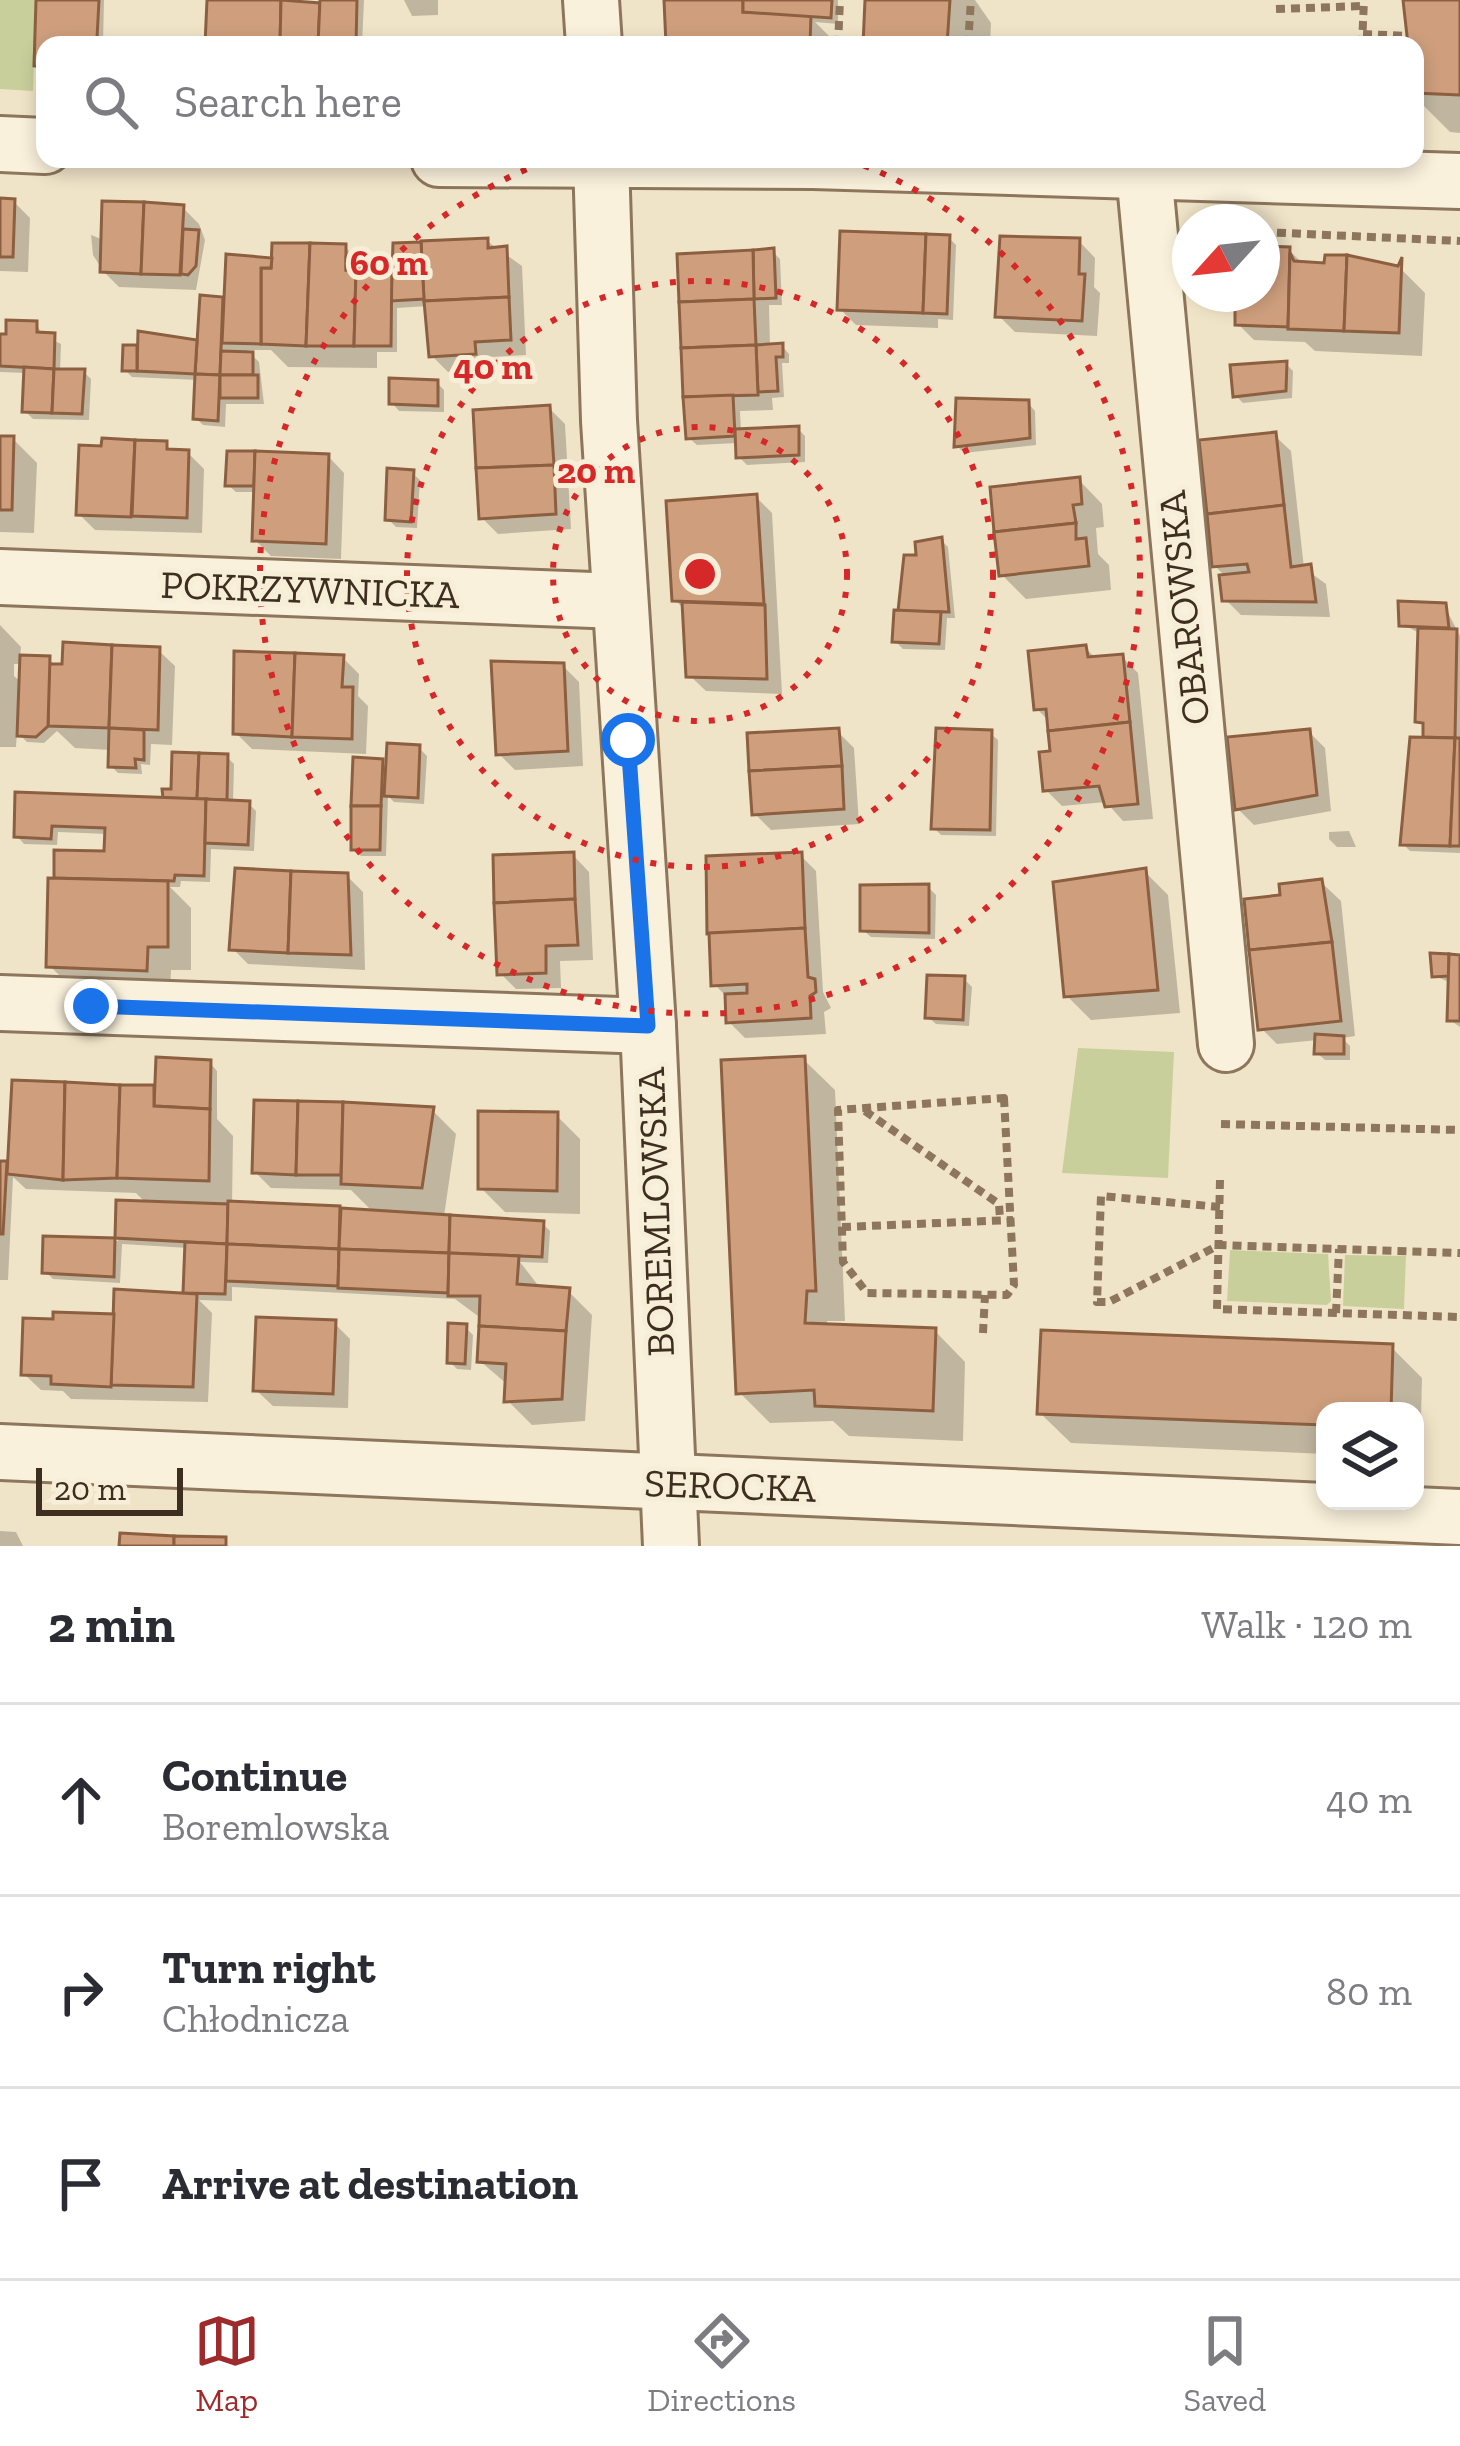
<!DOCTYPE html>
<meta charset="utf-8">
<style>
body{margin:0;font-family:"Zilla Slab",serif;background:#f2f2f3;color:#2b2b33}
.controls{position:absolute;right:36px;bottom:36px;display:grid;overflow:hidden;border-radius:24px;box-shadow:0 6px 18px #0003}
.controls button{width:108px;height:108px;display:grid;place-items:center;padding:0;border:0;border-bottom:3px solid #e1e1e2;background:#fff;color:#2b2b33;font:60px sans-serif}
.compass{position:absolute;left:1172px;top:204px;width:108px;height:108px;border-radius:50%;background:#fff;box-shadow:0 6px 18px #0003;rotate:243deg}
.scale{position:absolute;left:36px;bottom:30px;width:147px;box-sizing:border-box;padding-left:12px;border:6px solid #3d2e20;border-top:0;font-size:33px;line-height:42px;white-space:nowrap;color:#3d2e20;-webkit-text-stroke:9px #f7eed8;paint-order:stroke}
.stop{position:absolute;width:36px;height:36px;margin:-27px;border:9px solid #1a73e8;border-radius:50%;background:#fff}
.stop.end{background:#1a73e8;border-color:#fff;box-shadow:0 3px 12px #0008}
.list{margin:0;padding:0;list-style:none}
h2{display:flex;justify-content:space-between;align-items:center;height:156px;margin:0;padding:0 48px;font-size:51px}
h2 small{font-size:39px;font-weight:400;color:#7c7c81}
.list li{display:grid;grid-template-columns:78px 1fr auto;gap:36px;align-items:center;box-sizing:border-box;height:192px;padding:0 48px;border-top:3px solid #e1e1e2}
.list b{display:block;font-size:45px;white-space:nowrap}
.list p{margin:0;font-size:39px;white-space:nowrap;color:#7c7c81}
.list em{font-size:39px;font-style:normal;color:#7c7c81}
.icon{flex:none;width:66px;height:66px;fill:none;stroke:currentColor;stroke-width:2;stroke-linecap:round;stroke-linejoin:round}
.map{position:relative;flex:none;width:1460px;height:1546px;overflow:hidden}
.search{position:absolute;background:#fff;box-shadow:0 6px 18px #0003;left:36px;right:36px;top:36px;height:132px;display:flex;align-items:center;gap:30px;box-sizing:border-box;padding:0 42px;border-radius:24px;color:#7c7c81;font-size:45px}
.sheet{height:732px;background:#fff}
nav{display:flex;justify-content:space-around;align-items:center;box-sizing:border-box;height:168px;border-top:3px solid #e1e1e2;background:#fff;font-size:33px;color:#7c7c81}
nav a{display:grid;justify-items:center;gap:6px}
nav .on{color:#9e2a2b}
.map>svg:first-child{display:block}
.green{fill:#c9cf9b}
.shadow{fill:#0003;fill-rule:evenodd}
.building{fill:#cf9f7d;stroke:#8d5f41;stroke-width:3}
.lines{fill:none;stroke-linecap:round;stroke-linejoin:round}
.minor-casing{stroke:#8d765c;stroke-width:60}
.path{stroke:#8d765c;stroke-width:8;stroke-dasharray:9 6;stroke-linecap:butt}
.minor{stroke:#faf1dc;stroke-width:54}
.route{stroke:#1a73e8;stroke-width:15}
.ring{fill:none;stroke:#d62828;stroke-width:6;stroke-dasharray:6 12}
.labels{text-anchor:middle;stroke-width:10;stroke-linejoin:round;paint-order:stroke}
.street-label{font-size:39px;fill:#3d2e20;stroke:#f7eed8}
.centre{fill:#d62828;stroke:#f7eed8;stroke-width:6}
.ring-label{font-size:36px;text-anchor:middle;font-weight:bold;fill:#d62828;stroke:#f7eed8;stroke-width:10;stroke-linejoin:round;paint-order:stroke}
</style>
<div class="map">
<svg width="1460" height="1546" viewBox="0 0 1460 1546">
<rect width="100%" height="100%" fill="#f0e4c8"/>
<g class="green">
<polygon points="0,0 36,0 33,91 0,89"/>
<polygon points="1078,1048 1174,1052 1168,1178 1062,1173"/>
<polygon points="1230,1250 1328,1254 1331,1301 1327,1305 1227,1301"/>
<polygon points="1345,1255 1406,1256 1404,1309 1343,1306"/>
</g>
<g class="shadow">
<polygon points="39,0 104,0 103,44 45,45 45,73 37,65"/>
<polygon points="210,0 278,0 284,15 284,0 323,6 323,0 364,0 362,45 208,45"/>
<polygon points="404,0 438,0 438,15 412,16"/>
<polygon points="667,0 838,0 838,24 815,22 838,45 672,45"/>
<polygon points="868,0 975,0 991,23 990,45 866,45"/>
<polygon points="1406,0 1460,0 1460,133 1450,132 1415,97 1415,45"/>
<polygon points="0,201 14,202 30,218 28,272 0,271"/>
<polygon points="183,208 199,224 205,240 196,290 119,287 103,271 93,255 91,235 104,240"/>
<polygon points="949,238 956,245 953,320 938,319 938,328 856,325 840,309"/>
<polygon points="487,241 522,266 526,355 490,357 491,369 448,372 432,356 428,306 397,308 397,352 377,352 377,368 288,367 271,350 247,350 259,362 264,404 226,404 225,427 203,425 196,418 198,380 132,377 125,370 126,348 140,349 141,335 200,343 203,298 226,300 275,261 345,247 358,260 394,261 420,245 425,250"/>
<polygon points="1079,241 1095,258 1094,287 1100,293 1097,336 1015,332 999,316"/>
<polygon points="1262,249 1289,250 1304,265 1327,266 1328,258 1368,259 1376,267 1401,269 1425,293 1422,356 1315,351 1305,342 1254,340 1238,324 1238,312 1226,294 1262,294"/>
<polygon points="773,252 780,259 782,305 769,305 770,347 782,346 789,354 789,363 782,363 784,397 772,398 773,410 740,411 741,432 798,429 805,436 805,462 747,465 739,457 738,443 697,445 689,438"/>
<polygon points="36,324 43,335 61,344 60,372 84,372 91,379 89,420 33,419 25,411 26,373 0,372 0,337"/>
<polygon points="1286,364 1293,371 1292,398 1243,403 1236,396"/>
<polygon points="437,383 444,390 444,412 399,411 392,403"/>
<polygon points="1028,403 1035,411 1036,445 964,453 957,446"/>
<polygon points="549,408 565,424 571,529 498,534 482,518"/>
<polygon points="1274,435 1291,451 1304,568 1326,584 1330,617 1241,615 1225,599 1226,577 1215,566"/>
<polygon points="0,439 13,439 37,463 34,533 0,532"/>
<polygon points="105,441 165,444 173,452 188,453 204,469 202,533 95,530 79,514"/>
<polygon points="328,456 344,473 341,559 271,556 255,540 256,492 236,492 228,485"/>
<polygon points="412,473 420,480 417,528 396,527 388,519"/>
<polygon points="1079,480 1102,504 1104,527 1096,528 1098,554 1109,565 1111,590 1026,599 1002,575"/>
<polygon points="756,497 772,513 782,694 706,691 689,675 686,611 675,600"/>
<polygon points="941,540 948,547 955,618 947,618 945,650 903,649 895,641 920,558"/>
<polygon points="1444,605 1460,636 1460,853 1410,851 1403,844 1426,729 1418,721 1421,634 1402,624"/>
<path d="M 0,625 L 21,647 L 20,658 L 49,659 L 57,667 L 158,650 L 175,666 L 172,745 L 151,744 L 150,765 L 141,764 L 142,774 L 118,773 L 111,766 L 111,750 L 75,748 L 57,731 L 44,743 L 27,742 L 17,732 L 16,747 L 0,747 ZM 14,664 L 23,664 L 22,683 L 14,676 Z"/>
<polygon points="1085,648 1097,659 1122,657 1138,673 1153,819 1123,821 1106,802 1062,806 1046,790 1053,753 1050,722 1036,708"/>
<polygon points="343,658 359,674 358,696 368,706 366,754 252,749 236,733"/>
<polygon points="563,666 579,682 583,766 515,770 499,754"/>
<polygon points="838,732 854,748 859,824 771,830 755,814"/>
<polygon points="1309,732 1325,748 1331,811 1254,825 1238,809"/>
<polygon points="990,733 998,740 996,836 941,835 934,828"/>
<polygon points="419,748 427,756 424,804 394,802 388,796 386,856 361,856 354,849 381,762 388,769"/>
<polygon points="227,757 234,764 233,803 249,804 256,811 254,851 211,849 210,882 181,881 180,887 170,887 191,908 191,970 171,970 170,994 73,989 49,965 61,882 57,877 107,854 108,834 58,832 57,845 24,844 17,836 18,795 166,801"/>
<polygon points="1349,831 1356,847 1337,847 1329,839 1329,832"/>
<polygon points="573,855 589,872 593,960 560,961 561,988 516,989 500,973"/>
<polygon points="800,855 816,871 823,992 831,1008 824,1012 826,1034 745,1038 729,1022 728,998 714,984"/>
<polygon points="1144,871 1168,895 1180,1013 1091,1020 1067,996"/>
<polygon points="347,876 363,892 365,970 248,964 232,948"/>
<polygon points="1324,885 1341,901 1355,1036 1342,1038 1350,1046 1350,1060 1325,1060 1317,1053 1318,1040 1277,1044 1261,1028 1282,887"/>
<polygon points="928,887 936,895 935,939 871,937 863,930"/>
<polygon points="1460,958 1460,1027 1450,1020 1451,983 1435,976"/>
<polygon points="964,979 972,987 969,1026 936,1024 928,1017"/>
<polygon points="804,1060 835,1090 845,1321 827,1321 827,1326 935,1331 965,1362 963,1441 849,1436 833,1421 770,1423 739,1392"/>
<polygon points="210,1063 217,1071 217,1119 233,1136 232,1206 372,1211 351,1190 271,1188 255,1172 257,1103 432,1110 456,1134 444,1216 542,1223 550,1231 548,1263 520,1262 541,1289 568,1291 592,1315 585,1421 532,1425 508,1401 508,1385 480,1361 482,1319 455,1299 232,1287 232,1301 199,1300 212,1313 208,1402 71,1399 63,1391 41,1390 24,1374 116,1317 186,1296 188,1248 122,1244 120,1283 53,1279 45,1271 46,1239 118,1241 119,1203 147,1204 136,1193 26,1189 13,1177 8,1280 0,1280 0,1164 10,1168 153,1088 158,1093"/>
<polygon points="556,1115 580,1139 580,1214 505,1212 481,1188"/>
<polygon points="334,1323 350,1339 348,1408 273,1406 256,1390"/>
<polygon points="465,1327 473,1335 471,1370 457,1369 450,1362"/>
<polygon points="1391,1347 1422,1378 1420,1458 1415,1457 1415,1411 1325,1411 1325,1454 1071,1443 1040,1413"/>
<polygon points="0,1531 16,1532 23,1546 0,1546"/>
</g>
<g class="building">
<polygon points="36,0 99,0 97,38 45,45 45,67 34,66"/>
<polygon points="207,0 281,0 280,45 205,45"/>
<polygon points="281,0 320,3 318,45 280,45"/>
<polygon points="320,0 357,0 356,45 318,45"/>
<polygon points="664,0 743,0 743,12 811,14 810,45 666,45"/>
<polygon points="743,0 832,0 831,18 743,12"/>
<polygon points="865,0 950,0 947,45 863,45"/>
<polygon points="1403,0 1460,0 1460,95 1415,93 1415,45 1408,45"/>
<polygon points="0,198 15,199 13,257 0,257"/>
<polygon points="102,201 144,202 141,274 100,272"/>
<polygon points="144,202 184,205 180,275 141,274"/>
<polygon points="183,229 199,230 196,266 188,275 181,274"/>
<polygon points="840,231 926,234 923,313 837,310"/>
<polygon points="926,234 950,235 947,314 923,313"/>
<polygon points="1000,236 1080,238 1079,274 1085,274 1082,321 995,317"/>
<polygon points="488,238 488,248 507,246 509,297 424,301 421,241"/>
<polygon points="421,242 424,299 391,301 393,243"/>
<polygon points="272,243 310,243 306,346 261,344 261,268 271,268"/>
<polygon points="310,243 346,244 346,270 356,270 354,346 306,346"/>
<polygon points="1262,246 1290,247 1288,327 1235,325 1235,302 1223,301 1223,294 1262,294"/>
<polygon points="774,248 776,298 754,299 753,250"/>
<polygon points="753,250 754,299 679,302 677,254"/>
<polygon points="1290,253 1294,261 1324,263 1325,255 1347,255 1344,331 1288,329"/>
<polygon points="226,254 272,258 271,268 261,268 261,344 222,343"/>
<polygon points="1347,255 1398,266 1402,257 1399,333 1344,331"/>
<polygon points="346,257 392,258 391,346 354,346 356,270 346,270"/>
<polygon points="200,295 223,297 220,375 195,374"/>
<polygon points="509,297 511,340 475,342 476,354 429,357 424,301"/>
<polygon points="754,299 756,345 681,348 679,302"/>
<polygon points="6,320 37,321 37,332 55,333 54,369 0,366 0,334 6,334"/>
<polygon points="138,331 197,340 195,374 137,371"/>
<polygon points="783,343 783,357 776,357 778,391 758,392 756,345"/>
<polygon points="123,345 137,345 137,371 122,371"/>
<polygon points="756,345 758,395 683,397 681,348"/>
<polygon points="221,351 253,352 253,375 220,375"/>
<polygon points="1287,361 1286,391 1233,397 1230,365"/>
<polygon points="24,367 54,369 52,413 22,412"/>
<polygon points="54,369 85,369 82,414 52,413"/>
<polygon points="195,374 220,375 218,421 193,419"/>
<rect x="220" y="375" width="38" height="23"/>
<polygon points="389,378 438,380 438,406 389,404"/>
<polygon points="733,395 735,436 686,439 683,397"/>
<polygon points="956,398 1029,400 1030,438 954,447"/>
<polygon points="550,405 554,465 476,468 473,410"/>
<polygon points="799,426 799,455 736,458 735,429"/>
<polygon points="1276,432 1284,505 1207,514 1199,440"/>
<polygon points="0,436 14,436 12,510 0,510"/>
<polygon points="102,438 135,440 131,517 76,515 79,445 101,446"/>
<polygon points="135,440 167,441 167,449 189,450 187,518 132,516"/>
<polygon points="227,451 255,451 254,486 225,486"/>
<polygon points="255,451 329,454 326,544 252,541"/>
<polygon points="554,465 556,514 479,519 476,468"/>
<polygon points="387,468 414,470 411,522 385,520"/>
<polygon points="1080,477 1082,504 1073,505 1076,523 994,532 990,487"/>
<polygon points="757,494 764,604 672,601 666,501"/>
<polygon points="1284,505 1291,567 1311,564 1316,602 1222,601 1219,575 1249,572 1247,564 1212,567 1207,514"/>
<polygon points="1076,523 1076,539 1086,538 1089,566 999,576 994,532"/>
<polygon points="942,537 949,612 898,611 904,555 916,555 915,542"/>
<polygon points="1398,601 1446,603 1449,628 1399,626"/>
<polygon points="682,602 765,605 767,679 686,677"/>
<polygon points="894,610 941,612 939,644 892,642"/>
<polygon points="1418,628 1457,629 1455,738 1423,737 1423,723 1415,722"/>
<polygon points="63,642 112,645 109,728 48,726 49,664 62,664"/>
<polygon points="112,645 160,647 158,730 109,728"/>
<polygon points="1086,645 1088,657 1123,654 1130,722 1048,731 1046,709 1034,710 1028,651"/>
<polygon points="234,651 295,653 292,737 233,734"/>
<polygon points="295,653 344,655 342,687 353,687 352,739 292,737"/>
<polygon points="20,655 50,656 48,726 36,737 17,736"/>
<polygon points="491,661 564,663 568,751 496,755"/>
<polygon points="1130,722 1138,804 1105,807 1099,786 1043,791 1039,752 1050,751 1048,731"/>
<polygon points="109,728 144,730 144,760 135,759 136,768 108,767"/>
<polygon points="839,728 842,766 749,771 747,733"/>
<polygon points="936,728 992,730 990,830 931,829"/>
<polygon points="1310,729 1317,795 1235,810 1227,737"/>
<polygon points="1410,737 1455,738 1450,846 1400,845"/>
<polygon points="1455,738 1460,738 1460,846 1450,846"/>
<polygon points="387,743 420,745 418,798 384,796"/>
<polygon points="172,752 199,753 197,799 163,798 162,789 171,789"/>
<polygon points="199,753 228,754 227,800 197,799"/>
<polygon points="353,757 383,759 381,806 351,806"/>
<polygon points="842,766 844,809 752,815 749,771"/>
<polygon points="15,792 206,799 204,876 175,875 174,881 54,878 54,850 104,851 105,828 52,826 51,839 14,837"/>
<polygon points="206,799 250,801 248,845 205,843"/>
<polygon points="351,806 381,806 380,850 351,850"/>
<polygon points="574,852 575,899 494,903 493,855"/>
<polygon points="802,852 805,928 707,934 706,856"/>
<polygon points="235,868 291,871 288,953 229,950"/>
<polygon points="1146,868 1158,990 1064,997 1053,882"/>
<polygon points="291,871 348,873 351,955 288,953"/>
<polygon points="48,878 168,881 168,947 148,947 147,971 46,967"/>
<polygon points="1322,879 1332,942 1249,950 1244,899 1280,895 1279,884"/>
<polygon points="929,884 929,933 860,931 860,885"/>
<polygon points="575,899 578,945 546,946 546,973 497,975 494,903"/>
<polygon points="805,928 808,977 815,979 816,992 810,996 811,1018 726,1023 725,994 747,993 747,984 711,986 709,933"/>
<polygon points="1332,942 1341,1021 1258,1030 1249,950"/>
<polygon points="1430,953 1449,954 1449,976 1432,977"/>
<polygon points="1449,954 1460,955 1460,1021 1447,1021"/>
<polygon points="927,975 965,976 963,1020 925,1018"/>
<polygon points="1315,1034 1344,1036 1344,1054 1314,1054"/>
<polygon points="805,1056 816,1291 807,1291 805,1323 936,1328 933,1411 815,1406 814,1390 736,1394 721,1060"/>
<polygon points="156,1057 211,1060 210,1109 154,1106"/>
<polygon points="12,1080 65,1082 63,1180 7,1174"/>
<polygon points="65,1082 120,1085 117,1178 63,1180"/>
<polygon points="120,1085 154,1085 154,1106 210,1109 209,1181 117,1178"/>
<polygon points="254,1100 298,1101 296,1175 252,1173"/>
<polygon points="298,1101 343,1102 341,1175 296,1175"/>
<polygon points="343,1102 434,1107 422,1188 341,1184"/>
<polygon points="478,1111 558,1112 557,1191 478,1189"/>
<polygon points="0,1161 7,1161 3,1234 0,1234"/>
<polygon points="116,1200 228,1204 227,1244 115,1238"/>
<polygon points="228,1201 340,1206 339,1249 227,1244"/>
<polygon points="341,1208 450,1215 449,1253 339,1249"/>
<polygon points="450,1215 544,1221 542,1257 449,1253"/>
<polygon points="43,1236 115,1238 114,1277 42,1273"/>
<polygon points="185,1242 227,1244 225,1294 183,1293"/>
<polygon points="227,1244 339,1249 338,1286 226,1281"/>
<polygon points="339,1249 449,1253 448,1293 338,1288"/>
<polygon points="449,1253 519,1256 517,1284 570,1288 566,1331 479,1326 480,1296 448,1296"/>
<polygon points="114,1289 197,1294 193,1387 111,1385"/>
<polygon points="53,1312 114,1314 111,1387 51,1384 51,1376 21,1375 23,1318 53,1319"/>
<polygon points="256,1317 336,1320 333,1394 253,1391"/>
<polygon points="448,1323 467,1324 465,1364 447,1363"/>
<polygon points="479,1326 566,1331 562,1399 504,1402 506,1364 477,1362"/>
<polygon points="1041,1330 1393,1344 1391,1411 1325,1411 1325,1425 1037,1414"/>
<polygon points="120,1533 174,1536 174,1546 119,1546"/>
<polygon points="174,1536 226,1537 226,1546 174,1546"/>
</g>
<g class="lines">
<g class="minor-casing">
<g id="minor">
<polyline points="591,0 594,45"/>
<polyline points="0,144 45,146"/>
<polyline points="439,159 813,161 1460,181"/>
<polyline points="601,159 609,421 648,1026 671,1546"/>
<polyline points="1144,172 1226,1044"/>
<polyline points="0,577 619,601"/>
<polyline points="0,1003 648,1026"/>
<polyline points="0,1452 1460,1517"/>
</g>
</g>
<g class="path">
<polyline points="1276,9 1363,6"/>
<polyline points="1363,34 1408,36"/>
<polyline points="838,45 840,0"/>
<polyline points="968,45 971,0"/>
<polyline points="1362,45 1364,0"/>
<polyline points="1262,232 1460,241"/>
<polygon points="1004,1098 1014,1285 1007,1295 867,1293 843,1262 838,1110"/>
<polyline points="865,1111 999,1204 1000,1219"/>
<polyline points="1221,1124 1460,1130"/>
<polyline points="1220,1180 1217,1309 1460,1317"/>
<polyline points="1220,1207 1101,1196 1097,1302 1109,1302 1219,1245 1460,1253"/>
<polyline points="842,1227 1013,1220"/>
<polyline points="1336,1313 1339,1249"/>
<polyline points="983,1333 985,1295"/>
</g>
<use href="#minor" class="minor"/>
</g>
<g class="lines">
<polyline class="route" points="91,1006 648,1026 628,740"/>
</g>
<g class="ring">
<circle cx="700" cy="574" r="147"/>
<circle cx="700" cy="574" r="293"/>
<path d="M847 159A440 440 0 1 1 553 159"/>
</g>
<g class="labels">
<g class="street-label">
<text transform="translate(310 589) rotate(2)" y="14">POKRZYWNICKA</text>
<text transform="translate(1183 608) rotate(-96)" y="14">OBAROWSKA</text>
<text transform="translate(655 1212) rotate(-92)" y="14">BOREMLOWSKA</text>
<text transform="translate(730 1485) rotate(2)" y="14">SEROCKA</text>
</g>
</g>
<circle cx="700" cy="574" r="18" class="centre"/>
<g class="ring-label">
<text x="389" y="275">60 m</text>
<text x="493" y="379">40 m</text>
<text x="596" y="483">20 m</text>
</g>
</svg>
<div class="controls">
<button><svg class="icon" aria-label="layers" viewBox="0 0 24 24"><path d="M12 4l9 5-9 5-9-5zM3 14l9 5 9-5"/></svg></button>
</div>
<svg class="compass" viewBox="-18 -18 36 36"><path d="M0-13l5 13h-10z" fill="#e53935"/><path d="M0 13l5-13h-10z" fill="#7c7c81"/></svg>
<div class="scale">20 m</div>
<div class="stop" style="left:628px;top:740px"></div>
<div class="stop end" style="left:91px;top:1006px"></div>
<div class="search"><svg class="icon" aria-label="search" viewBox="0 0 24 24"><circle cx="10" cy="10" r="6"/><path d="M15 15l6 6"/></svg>Search here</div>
</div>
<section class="sheet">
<h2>2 min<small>Walk · 120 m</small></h2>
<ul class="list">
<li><svg class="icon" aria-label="ahead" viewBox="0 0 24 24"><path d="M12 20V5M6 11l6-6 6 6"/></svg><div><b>Continue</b><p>Boremlowska</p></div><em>40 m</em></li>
<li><svg class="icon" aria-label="right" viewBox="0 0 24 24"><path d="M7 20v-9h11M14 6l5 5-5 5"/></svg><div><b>Turn right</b><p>Chłodnicza</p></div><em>80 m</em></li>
<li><svg class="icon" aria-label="arrive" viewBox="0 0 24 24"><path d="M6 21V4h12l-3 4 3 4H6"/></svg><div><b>Arrive at destination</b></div></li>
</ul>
</section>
<nav>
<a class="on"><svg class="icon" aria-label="map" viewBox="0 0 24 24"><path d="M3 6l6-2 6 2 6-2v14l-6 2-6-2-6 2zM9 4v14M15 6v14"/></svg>Map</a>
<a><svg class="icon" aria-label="directions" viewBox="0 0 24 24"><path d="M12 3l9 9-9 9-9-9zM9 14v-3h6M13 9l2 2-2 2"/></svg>Directions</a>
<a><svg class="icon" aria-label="saved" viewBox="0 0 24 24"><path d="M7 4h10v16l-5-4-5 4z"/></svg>Saved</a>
</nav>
